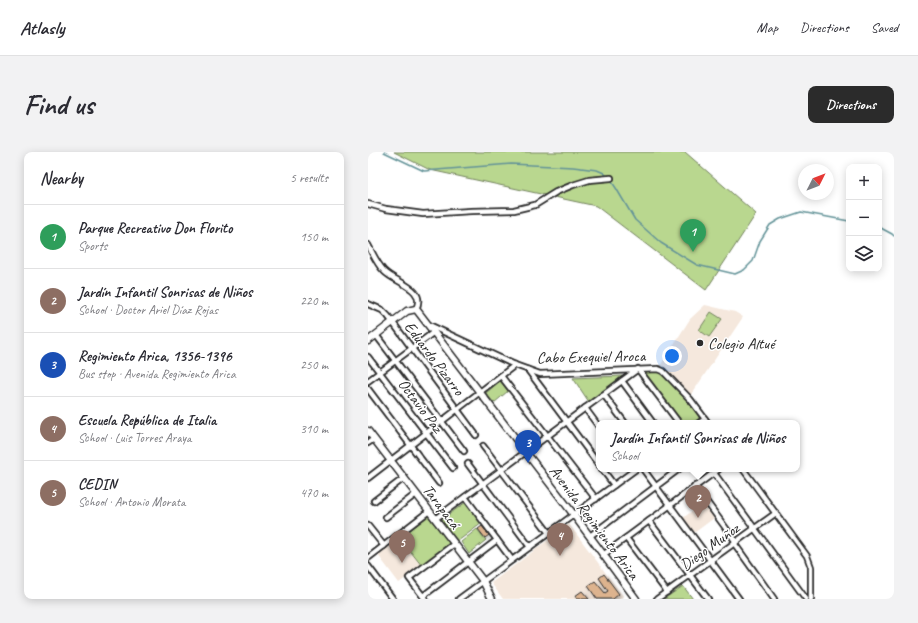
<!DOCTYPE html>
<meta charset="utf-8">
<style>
body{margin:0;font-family:Caveat,sans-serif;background:#f2f2f3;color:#2b2b33}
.controls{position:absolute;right:12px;top:12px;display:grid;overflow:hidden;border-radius:8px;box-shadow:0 2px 10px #0003}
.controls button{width:36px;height:36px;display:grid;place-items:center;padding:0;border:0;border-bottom:1px solid #e1e1e2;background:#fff;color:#2b2b33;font:20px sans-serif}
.compass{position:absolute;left:430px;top:12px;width:36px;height:36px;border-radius:50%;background:#fff;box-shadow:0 2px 10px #0003;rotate:48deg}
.you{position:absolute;left:304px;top:204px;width:14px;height:14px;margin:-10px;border:3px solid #fff;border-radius:50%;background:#1a73e8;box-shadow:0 0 0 6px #1a73e833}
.badge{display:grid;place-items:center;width:26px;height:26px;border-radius:50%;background:#2b2b2b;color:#fff;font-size:13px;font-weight:700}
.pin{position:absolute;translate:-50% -33px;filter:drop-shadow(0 1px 2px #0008)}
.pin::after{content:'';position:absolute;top:21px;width:14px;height:12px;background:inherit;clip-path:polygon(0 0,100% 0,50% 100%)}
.popup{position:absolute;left:228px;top:268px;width:204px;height:52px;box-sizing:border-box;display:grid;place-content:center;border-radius:8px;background:#fff;filter:drop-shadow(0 1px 3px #0005);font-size:13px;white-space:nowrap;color:#7c7c81}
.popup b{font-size:15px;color:#2b2b33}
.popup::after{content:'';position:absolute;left:50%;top:100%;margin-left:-8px;border:8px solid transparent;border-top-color:#fff}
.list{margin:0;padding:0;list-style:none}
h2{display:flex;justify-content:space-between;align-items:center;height:52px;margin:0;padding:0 16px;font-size:17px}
h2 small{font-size:13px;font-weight:400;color:#7c7c81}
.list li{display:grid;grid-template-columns:26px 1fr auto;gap:12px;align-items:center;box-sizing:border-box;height:64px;padding:0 16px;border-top:1px solid #e1e1e2}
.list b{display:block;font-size:15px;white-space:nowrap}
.list p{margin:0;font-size:13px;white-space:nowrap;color:#7c7c81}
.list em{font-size:13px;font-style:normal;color:#7c7c81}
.icon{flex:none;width:22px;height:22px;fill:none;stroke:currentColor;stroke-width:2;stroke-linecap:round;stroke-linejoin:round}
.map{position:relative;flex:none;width:526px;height:447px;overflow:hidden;border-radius:8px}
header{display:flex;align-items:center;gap:24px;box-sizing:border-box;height:56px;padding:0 20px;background:#fff;border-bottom:1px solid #e1e1e2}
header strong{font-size:19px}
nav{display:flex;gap:22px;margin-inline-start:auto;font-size:14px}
.intro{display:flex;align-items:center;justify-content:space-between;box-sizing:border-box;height:96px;padding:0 24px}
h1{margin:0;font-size:28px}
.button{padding:10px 18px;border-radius:8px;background:#2b2b2b;color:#fff;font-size:14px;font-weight:700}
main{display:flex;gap:24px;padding:0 24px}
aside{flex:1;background:#fff;border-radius:8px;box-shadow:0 2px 10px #0003}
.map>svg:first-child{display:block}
.built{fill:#f5e8dd}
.green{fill:#b9d78f;stroke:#72815d}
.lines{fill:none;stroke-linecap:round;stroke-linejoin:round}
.stream{stroke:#639398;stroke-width:1.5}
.building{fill:#ddb38e;stroke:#2b2b2b;filter:url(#shadow)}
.street-casing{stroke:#2b2b2b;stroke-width:8}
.secondary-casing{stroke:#2b2b2b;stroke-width:9}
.street{stroke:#fff;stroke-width:4.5}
.secondary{stroke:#fff;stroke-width:6}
.poi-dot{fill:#2b2b2b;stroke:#fff;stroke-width:1.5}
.labels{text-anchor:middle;stroke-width:3;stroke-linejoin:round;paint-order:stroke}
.poi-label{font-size:16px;fill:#2b2b2b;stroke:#fff;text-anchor:start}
.street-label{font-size:16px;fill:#2b2b2b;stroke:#fff}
</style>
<header>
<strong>Atlasly</strong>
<nav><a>Map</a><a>Directions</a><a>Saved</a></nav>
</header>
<div class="intro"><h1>Find us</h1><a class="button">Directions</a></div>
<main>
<aside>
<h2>Nearby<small>5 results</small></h2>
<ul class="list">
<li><span class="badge" style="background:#2e9e5b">1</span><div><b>Parque Recreativo Don Florito</b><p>Sports</p></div><em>150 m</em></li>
<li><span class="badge" style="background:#8d6e63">2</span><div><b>Jardín Infantil Sonrisas de Niños</b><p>School · Doctor Ariel Díaz Rojas</p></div><em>220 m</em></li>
<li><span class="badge" style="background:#1a4fb4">3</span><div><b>Regimiento Arica, 1356-1396</b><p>Bus stop · Avenida Regimiento Arica</p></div><em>250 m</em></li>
<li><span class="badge" style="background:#8d6e63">4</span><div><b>Escuela República de Italia</b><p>School · Luis Torres Araya</p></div><em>310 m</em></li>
<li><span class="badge" style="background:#8d6e63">5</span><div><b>CEDIN</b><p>School · Antonio Morata</p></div><em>470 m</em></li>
</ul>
</aside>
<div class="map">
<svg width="526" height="447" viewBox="0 0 526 447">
<defs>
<filter id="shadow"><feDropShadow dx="2.5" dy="2.5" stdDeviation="2" flood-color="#0004"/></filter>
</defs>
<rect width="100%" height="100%" fill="#fff"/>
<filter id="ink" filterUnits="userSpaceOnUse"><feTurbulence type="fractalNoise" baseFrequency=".025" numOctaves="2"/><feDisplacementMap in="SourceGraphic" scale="8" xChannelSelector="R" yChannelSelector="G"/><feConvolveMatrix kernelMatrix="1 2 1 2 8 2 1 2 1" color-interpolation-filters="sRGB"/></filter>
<g filter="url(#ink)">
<g class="built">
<polygon points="337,153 367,160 375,165 323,243 292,214 322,167"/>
<polygon points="335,351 346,366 326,381 315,366"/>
<polygon points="201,372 255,444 252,447 135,447 123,431"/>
<polygon points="32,386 54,414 31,431 10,403"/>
</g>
<g class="green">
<polygon points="26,0 317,0 388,62 338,138 228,54 62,18"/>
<polygon points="343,160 354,167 341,185 331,178"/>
<path d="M 276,220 C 281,220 288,219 292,222 C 304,229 323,252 331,264 L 331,266 L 325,271 L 313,271 Z"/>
<polygon points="254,224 254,225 221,250 205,226"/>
<polygon points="132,229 140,239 126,251 118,241"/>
<polygon points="98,350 114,371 90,389 73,368"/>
<polygon points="60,364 82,392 54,414 32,386"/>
<polygon points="109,377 118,388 101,402 93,390"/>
<polygon points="315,434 325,447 296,447"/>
</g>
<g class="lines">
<g class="stream">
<polyline points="16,0 56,19 143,12 205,15 229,18 236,21 239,24"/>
<polyline points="242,27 248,36 267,68 293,91 329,113 367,122 376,118 385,109 392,89 402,73 412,67 433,60 481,69"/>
<polyline points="511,75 524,82 526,84"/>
</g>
</g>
<g class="building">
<polygon points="114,374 121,383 117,386 110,377"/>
<polygon points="236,422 251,442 245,447 229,447 220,434 227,429 237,441 240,439 231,426"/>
<polygon points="214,439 221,447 209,447 207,444"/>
</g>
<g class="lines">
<g class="street-casing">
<g id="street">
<polyline points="0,52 18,57 55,62 103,59 146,58 167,53 188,40 205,33 221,28 243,26"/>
<path d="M 0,93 C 5,102 9,112 16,119 C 27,131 59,136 48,157"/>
<polyline points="0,152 14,158 20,164 108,283"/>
<polyline points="61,173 147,213 172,222 290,217 295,219 322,247 340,271"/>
<polyline points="8,183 96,299"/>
<polyline points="0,205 85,316"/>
<polyline points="160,218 231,313"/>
<polyline points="133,224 228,347"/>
<polyline points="0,229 66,180"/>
<polyline points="254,229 285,271"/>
<polyline points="0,237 71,331"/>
<polyline points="236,243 257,271"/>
<polyline points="217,256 231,275"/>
<polyline points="331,271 337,267"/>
<polyline points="0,291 6,287"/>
<polyline points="115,294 181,381"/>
<polyline points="100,312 162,395"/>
<polyline points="234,317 246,333"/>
<polyline points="275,317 371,447"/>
<polyline points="375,317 439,404 443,415 443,447"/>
<polyline points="346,321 438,447"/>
<polyline points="0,326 147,213"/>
<polyline points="327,334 368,390"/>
<polyline points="97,345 144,408"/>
<polyline points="6,349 36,326"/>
<polyline points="18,365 48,342"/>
<polyline points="67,367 270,217 311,271"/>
<polyline points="281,369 340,447"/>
<polyline points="0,374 16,394"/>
<polyline points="222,384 311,317"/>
<polyline points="258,386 299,440"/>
<polyline points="366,391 406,447"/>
<polyline points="235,403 351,317"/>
<polyline points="0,406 61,359"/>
<polyline points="0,414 25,447"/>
<polyline points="55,444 129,388"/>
<polyline points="57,447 41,426 86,392"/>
<polyline points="91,447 268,317"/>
<polyline points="289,447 408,361"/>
</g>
</g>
<g class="secondary-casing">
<g id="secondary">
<polyline points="0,189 39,159 48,157 206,363 268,447"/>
<polyline points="0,279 115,429 124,447"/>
</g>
</g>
<use href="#street" class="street"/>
<use href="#secondary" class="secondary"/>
</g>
</g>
<circle class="poi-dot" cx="332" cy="191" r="4"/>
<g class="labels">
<g class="poi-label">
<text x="340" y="197">Colegio Altué</text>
</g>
<g class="street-label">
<text transform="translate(223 204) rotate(-1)" y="6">Cabo Exequiel Aroca</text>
<text transform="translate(67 206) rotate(53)" y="6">Eduardo Pizarro</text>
<text transform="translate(53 253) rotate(53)" y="6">Octavio Paz</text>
<text transform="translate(74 354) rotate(53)" y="6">Tarapacá</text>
<text transform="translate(227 370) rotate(53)" y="6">Avenida Regimiento Arica</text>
<text transform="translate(341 394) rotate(-36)" y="6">Diego Muñoz</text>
</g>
</g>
</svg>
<div class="controls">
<button>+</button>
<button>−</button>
<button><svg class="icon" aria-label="layers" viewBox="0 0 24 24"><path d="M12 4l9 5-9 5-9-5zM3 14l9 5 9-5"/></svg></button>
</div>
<svg class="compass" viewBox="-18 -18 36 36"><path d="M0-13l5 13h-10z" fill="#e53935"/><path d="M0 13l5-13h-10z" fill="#7c7c81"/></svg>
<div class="you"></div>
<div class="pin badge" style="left:325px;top:100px;background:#2e9e5b">1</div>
<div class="pin badge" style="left:330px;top:366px;background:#8d6e63">2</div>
<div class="popup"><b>Jardín Infantil Sonrisas de Niños</b>School</div>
<div class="pin badge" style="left:160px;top:311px;background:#1a4fb4">3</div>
<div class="pin badge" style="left:192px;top:404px;background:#8d6e63">4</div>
<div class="pin badge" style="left:34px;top:411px;background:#8d6e63">5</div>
</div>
</main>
